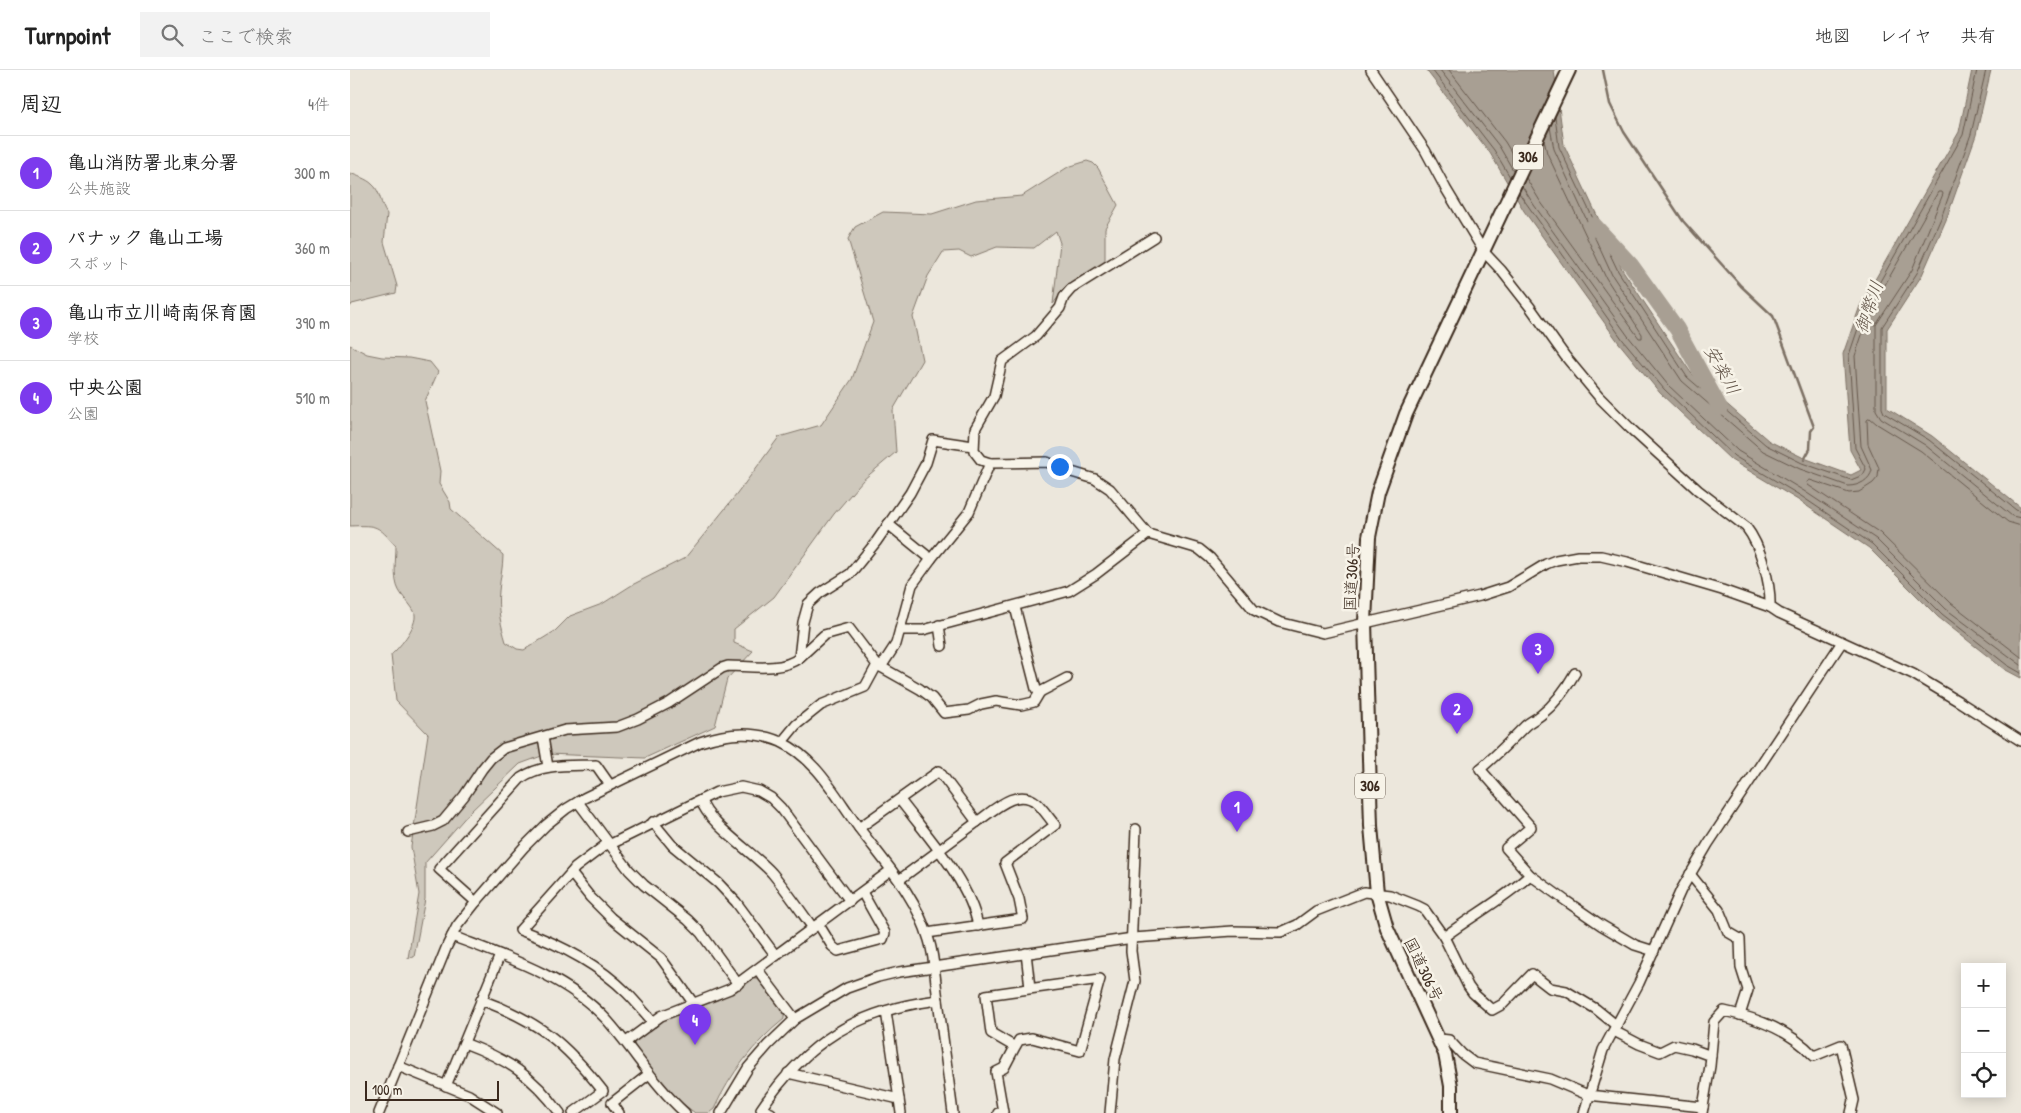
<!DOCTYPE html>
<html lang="ja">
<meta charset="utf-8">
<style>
body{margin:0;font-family:"Patrick Hand","Klee One",sans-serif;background:#f2f2f2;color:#222}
.controls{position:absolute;right:15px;bottom:15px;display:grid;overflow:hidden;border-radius:0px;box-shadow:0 2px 12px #0003}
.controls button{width:45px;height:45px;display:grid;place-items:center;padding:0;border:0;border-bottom:1px solid #e0e0e0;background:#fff;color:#222;font:25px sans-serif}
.scale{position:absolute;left:15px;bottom:12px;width:134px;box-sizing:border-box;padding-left:5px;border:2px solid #3b2a1e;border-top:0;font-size:14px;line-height:18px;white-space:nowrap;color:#3b2a1e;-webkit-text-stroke:4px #f7f3e8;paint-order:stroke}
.you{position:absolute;left:709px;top:396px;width:18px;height:18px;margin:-12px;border:4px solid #fff;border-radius:50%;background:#1a73e8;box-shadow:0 0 0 8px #1a73e833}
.badge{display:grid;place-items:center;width:32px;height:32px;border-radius:50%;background:#7c3aed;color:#fff;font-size:16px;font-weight:700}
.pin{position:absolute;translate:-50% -41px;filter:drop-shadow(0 1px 2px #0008)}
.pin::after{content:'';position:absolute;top:26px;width:18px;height:15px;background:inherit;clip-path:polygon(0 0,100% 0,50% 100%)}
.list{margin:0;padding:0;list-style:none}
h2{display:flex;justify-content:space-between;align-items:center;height:65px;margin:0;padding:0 20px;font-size:21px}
h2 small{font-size:16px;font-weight:400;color:#767676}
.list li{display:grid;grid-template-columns:32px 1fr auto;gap:15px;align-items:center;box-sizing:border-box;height:75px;padding:0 20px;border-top:1px solid #e0e0e0}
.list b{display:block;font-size:19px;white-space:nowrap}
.list p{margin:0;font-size:16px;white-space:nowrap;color:#767676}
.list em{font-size:16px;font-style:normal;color:#767676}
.icon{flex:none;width:28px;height:28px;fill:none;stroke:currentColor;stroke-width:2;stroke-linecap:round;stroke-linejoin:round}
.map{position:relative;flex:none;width:1671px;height:1043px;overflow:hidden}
header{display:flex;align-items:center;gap:30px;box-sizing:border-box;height:70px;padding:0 25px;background:#fff;border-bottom:1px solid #e0e0e0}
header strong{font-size:24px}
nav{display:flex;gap:28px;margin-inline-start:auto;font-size:18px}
.search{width:350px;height:45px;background:#f2f2f2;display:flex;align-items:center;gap:12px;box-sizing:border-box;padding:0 18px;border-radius:0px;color:#767676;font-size:19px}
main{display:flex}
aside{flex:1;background:#fff}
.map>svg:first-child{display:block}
.green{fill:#cec8bc;stroke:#84796d}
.water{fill:#a89f93;stroke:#7c7064}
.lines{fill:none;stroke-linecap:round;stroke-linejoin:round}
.shore{stroke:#67594d;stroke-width:1}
.stream{stroke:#7c7064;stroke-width:2.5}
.river{stroke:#a89f93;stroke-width:16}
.minor-casing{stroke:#3b2a1e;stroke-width:12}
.highway-casing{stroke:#3b2a1e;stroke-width:16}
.minor{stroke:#f7f3e8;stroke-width:9}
.highway{stroke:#f7f3e8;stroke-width:12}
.labels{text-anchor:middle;stroke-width:5;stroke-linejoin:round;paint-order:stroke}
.shield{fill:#f7f3e8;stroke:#73665b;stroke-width:1}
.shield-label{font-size:15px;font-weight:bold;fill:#3b2a1e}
.street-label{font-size:16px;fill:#3b2a1e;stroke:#f7f3e8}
.water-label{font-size:18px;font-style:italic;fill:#615347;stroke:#f7f3e8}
</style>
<header>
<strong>Turnpoint</strong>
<div class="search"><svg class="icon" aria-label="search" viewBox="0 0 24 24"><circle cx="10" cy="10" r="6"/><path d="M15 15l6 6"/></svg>ここで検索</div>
<nav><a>地図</a><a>レイヤ</a><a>共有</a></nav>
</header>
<main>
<aside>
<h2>周辺<small>4件</small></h2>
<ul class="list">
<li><span class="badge">1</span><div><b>亀山消防署北東分署</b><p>公共施設</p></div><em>300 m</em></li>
<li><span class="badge">2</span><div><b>パナック 亀山工場</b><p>スポット</p></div><em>360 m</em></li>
<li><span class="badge">3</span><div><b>亀山市立川崎南保育園</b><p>学校</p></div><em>390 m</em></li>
<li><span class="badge">4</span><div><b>中央公園</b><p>公園</p></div><em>510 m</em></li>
</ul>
</aside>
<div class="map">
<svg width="1671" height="1043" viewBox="0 0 1671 1043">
<rect width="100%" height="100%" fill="#ece7dc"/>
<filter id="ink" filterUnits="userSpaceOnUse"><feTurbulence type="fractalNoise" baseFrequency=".02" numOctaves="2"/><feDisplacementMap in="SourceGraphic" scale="10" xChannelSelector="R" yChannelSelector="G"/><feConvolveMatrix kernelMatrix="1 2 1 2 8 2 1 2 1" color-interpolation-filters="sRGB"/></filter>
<g filter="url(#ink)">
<g class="green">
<path d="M 737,91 L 743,93 L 748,98 L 768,135 L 755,158 L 755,192 L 715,218 L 703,234 L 710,173 L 706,161 L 684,178 L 647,177 L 621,187 L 609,181 L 593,182 L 578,206 L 563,247 L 572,290 L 543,340 L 546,382 L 513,410 L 484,444 L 424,527 L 384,559 L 384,573 L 403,581 L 377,609 L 365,656 L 295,688 L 197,684 L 170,694 L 120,742 L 75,793 L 75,829 L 64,887 L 58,888 L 69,824 L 61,777 L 78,664 L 46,631 L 41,585 C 50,577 70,553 64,541 C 58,530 48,525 46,511 C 44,500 46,487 46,476 C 27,455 28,455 0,456 L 0,275 L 17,284 L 32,287 L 59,288 L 80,292 L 88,302 L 75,331 L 90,401 L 89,414 L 100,432 L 101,439 L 153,485 C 153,498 150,508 149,521 C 147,539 151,555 156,572 L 167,579 L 174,580 L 205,561 L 220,546 L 252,534 L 282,515 L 335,488 L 387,424 L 429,367 L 471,355 L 502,309 L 523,252 L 498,169 L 505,157 L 533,142 L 582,144 L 626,130 L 672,126 L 718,97 Z"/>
<path d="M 0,103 C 7,106 17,109 22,114 C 31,121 30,135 37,144 L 34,172 L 47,216 L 46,223 L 2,234 L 0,237 Z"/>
<path d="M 403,909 L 411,909 L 434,941 L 434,949 C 404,973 380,1004 364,1039 L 359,1043 L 345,1043 L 321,1025 L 285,977 L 284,972 L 313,950 L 368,930 Z"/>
</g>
<polygon class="water" points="1076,0 1204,0 1214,75 1272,199 1341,303 1419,371 1454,388 1501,405 1511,400 1500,380 1493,284 1510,236 1609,62 1622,0 1641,0 1626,65 1596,150 1572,205 1537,259 1537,338 1582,366 1671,438 1671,608 1654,599 1588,547 1519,478 1448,430 1381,390 1310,323 1269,273 1174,141 1140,83"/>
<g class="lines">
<g class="shore">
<polyline points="1082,0 1144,80 1160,107"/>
<polyline points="1090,0 1149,76 1163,100"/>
<polyline points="1099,0 1155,72 1167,92"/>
<polyline points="1636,0 1621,64 1591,148 1567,203 1532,257 1532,338 1534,343 1579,370 1666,440 1671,442"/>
<polyline points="1205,47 1209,77 1268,201 1337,307 1416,375 1452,393 1501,410 1513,405 1516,399 1505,378 1499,285 1515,238 1613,65 1627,0"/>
<path d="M 1200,57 L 1204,79 L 1262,205 L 1332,311 L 1413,381 L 1450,399 L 1498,416 C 1509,416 1520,410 1522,400 L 1511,376 L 1505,286 L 1520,241 L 1588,122 L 1592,122 L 1593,124 L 1562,200 L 1526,255 L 1526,340 L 1531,348 L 1575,375 L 1662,446 L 1671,448"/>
<polyline points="1176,108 1190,131 1284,261 1289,268 1292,268 1292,264 1256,208 1197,83 1194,70"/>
<polyline points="1172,116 1184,135 1278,266 1318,315 1388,381 1454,421 1526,469 1596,539 1671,595"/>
<polyline points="1169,123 1273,270 1314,319 1384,386 1451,426 1522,474 1592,544 1657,595 1671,603"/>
<polyline points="1671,456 1658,452 1571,381 1527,354 1520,348 1517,350 1518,374 1529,398 1528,407 1523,413 1509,422 1499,423 1460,410 1457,412 1458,415 1530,463 1601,533 1671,587"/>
</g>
<polyline class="stream" points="1253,0 1260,34 1274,62 1333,151 1391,216 1423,246 1464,357 1461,361 1460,379 1454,390"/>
<polyline class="river" points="1244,155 1281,195 1327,259 1370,338"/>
<g class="minor-casing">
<g id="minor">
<path d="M 1021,0 L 1075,80 L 1096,119 L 1134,182 L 1151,200 L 1180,237 L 1215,286 L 1249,327 L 1281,359 L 1348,420 L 1396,457 C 1411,476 1421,514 1420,537 L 1429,543 L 1563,604 L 1608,631 L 1671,671"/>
<polyline points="804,167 721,219 714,227 710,238 686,266 652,291 644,326 625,359 624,381 631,390 640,393 697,392 715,400 745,409 760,419 798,464 849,479 860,488 904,540 929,552 973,563 1130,526 1158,517 1196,494 1206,490 1228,486 1251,486 1277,492 1372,520 1420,537"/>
<polyline points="623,376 583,370 576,393 560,423 526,472 500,504 470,523 458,534 453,552 449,588 474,565 499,558 527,595 531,597 546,574 562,515 581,489 619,442 640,393"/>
<polyline points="538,454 581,489"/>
<polyline points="665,537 686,619 690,622 717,608"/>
<polyline points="589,555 592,576"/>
<polyline points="550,560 573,560 719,521 746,504 798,464"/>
<polyline points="531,597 570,619 582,628 594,643 619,640 631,634 646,631 671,635 684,632 690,622"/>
<path d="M 1225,603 C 1216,619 1205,634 1191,645 C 1186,649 1179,652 1175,656 C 1160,671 1146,686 1130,699 L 1181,757 L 1156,778 L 1180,805 L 1216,831 L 1251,855 L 1285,875 L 1304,881"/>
<polyline points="193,667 198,697"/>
<polyline points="432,672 446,655 471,635 515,617 527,595"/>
<path d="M 351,730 C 357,753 404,783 422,803 C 437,821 450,840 463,858"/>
<path d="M 550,730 C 577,766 620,812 628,856"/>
<polyline points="228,732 279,800 294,815 338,850 351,863 388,914"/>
<polyline points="303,752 322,775 368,813 386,832 426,886"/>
<path d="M 509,758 L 589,701 L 627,752 C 643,741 667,716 687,733 C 694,740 699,748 705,755 L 655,793 L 669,829 L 673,849 L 577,863"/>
<path d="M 58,762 L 83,756 L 93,751 L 114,726 L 132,699 L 141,688 L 154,678 L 215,660 L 267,657 L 288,649 L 319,633 L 372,598 L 378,596 C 400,596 430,602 449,588"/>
<polyline points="259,775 367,722 391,717 409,721 421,728 431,738 500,831"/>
<polyline points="221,803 225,798 258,773"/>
<polyline points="1340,804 1369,840 1378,862 1390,869 1391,898 1398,920 1390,945"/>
<polyline points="549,810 627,752"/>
<path d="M 126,832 L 89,799 L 171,708 C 193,693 220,696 246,695 L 260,715"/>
<polyline points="469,855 482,876 488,881 533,869 535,863 512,822"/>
<path d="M 102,866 C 156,887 216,906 256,949 C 284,980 304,1015 335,1043"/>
<polyline points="1094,867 1118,916 1123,923 1142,940 1153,934 1182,904 1200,918 1216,921 1246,939 1267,956"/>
<polyline points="676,883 680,918"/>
<polyline points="408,900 445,949"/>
<path d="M 131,930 C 189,951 215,973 253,1021 L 223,1043"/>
<polyline points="536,941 551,1043"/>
<path d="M 303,952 C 294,942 286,932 277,923 C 247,893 209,874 170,860 L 221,803 L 240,827 L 261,848 L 311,888 L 344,934"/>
<polyline points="1264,961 1289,974 1310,982 1324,975 1342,979 1361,986"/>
<polyline points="1090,969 1099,970 1112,984 1124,993 1200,1009 1238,1025 1353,1037 1352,1043"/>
<polyline points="276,972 311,946 380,919 541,800"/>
<path d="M 114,973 C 157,989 183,1006 210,1043"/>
<polyline points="48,996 119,1025 147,1043"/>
<polyline points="438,1003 549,1029"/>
<polyline points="96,1016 150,885"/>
<path d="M 1353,1037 L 1360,996 L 1364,952 L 1374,941 C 1407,948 1441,961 1464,986 L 1491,975 L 1504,1030 L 1501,1043"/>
<path d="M 29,1043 L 97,876 L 107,856 L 126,832 L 174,777 L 196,755 L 216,739 L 234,728 L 350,672 C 376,663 404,660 431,672 C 467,689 486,727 509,758 C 536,794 566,826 579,870 C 585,889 585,910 588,930 C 593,968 598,1005 603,1043"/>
<polyline points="269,1043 262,1033 299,1004"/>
<path d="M 371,1043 L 398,998 L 418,975 L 445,949 L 497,918 L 528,907 L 549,902 L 783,868 L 883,861 L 931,862 L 947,855 L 966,841 L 1014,822 L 1040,825 L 1068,836 L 1074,839 L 1094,867 C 1123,845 1154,829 1180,805"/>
<path d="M 421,1043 L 411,1039 C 457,971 507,940 588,930"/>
<polyline points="648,1043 653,1042 646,1002 654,998 665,977 641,963 636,925 750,909 730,981 682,968 669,970 665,977"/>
<polyline points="760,1043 765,989 785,911 781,881 786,759"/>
<polyline points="1234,1043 1253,980 1289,913 1331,820 1358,774 1492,572"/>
</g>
</g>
<g class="highway-casing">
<polyline id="highway" points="1101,1043 1101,1016 1095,984 1037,858 1027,823 1021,756 1015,552 1019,467 1028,422 1056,344 1219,0"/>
</g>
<use href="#minor" class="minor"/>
<use href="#highway" class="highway"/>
</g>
</g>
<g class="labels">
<g class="shield">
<rect x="1163" y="74.5" width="30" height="25" rx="4"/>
<rect x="1005" y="703.5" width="30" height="25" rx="4"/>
</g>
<g class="shield-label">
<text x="1178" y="92">306</text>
<text x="1020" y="721">306</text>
</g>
<g class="street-label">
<text transform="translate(1001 507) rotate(-87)" y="6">国道306号</text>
<text transform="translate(1074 899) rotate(64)" y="6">国道306号</text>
</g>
<g class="water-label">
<text transform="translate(1519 237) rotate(-71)" y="6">御幣川</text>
<text transform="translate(1372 300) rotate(61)" y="6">安楽川</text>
</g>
</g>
</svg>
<div class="controls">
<button>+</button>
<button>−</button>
<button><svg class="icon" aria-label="locate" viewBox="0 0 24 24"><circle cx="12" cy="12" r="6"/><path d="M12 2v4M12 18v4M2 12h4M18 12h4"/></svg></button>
</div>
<div class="scale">100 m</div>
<div class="you"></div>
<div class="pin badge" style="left:887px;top:762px">1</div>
<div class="pin badge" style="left:1107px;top:664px">2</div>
<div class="pin badge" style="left:1188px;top:604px">3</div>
<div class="pin badge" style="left:345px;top:975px">4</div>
</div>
</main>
